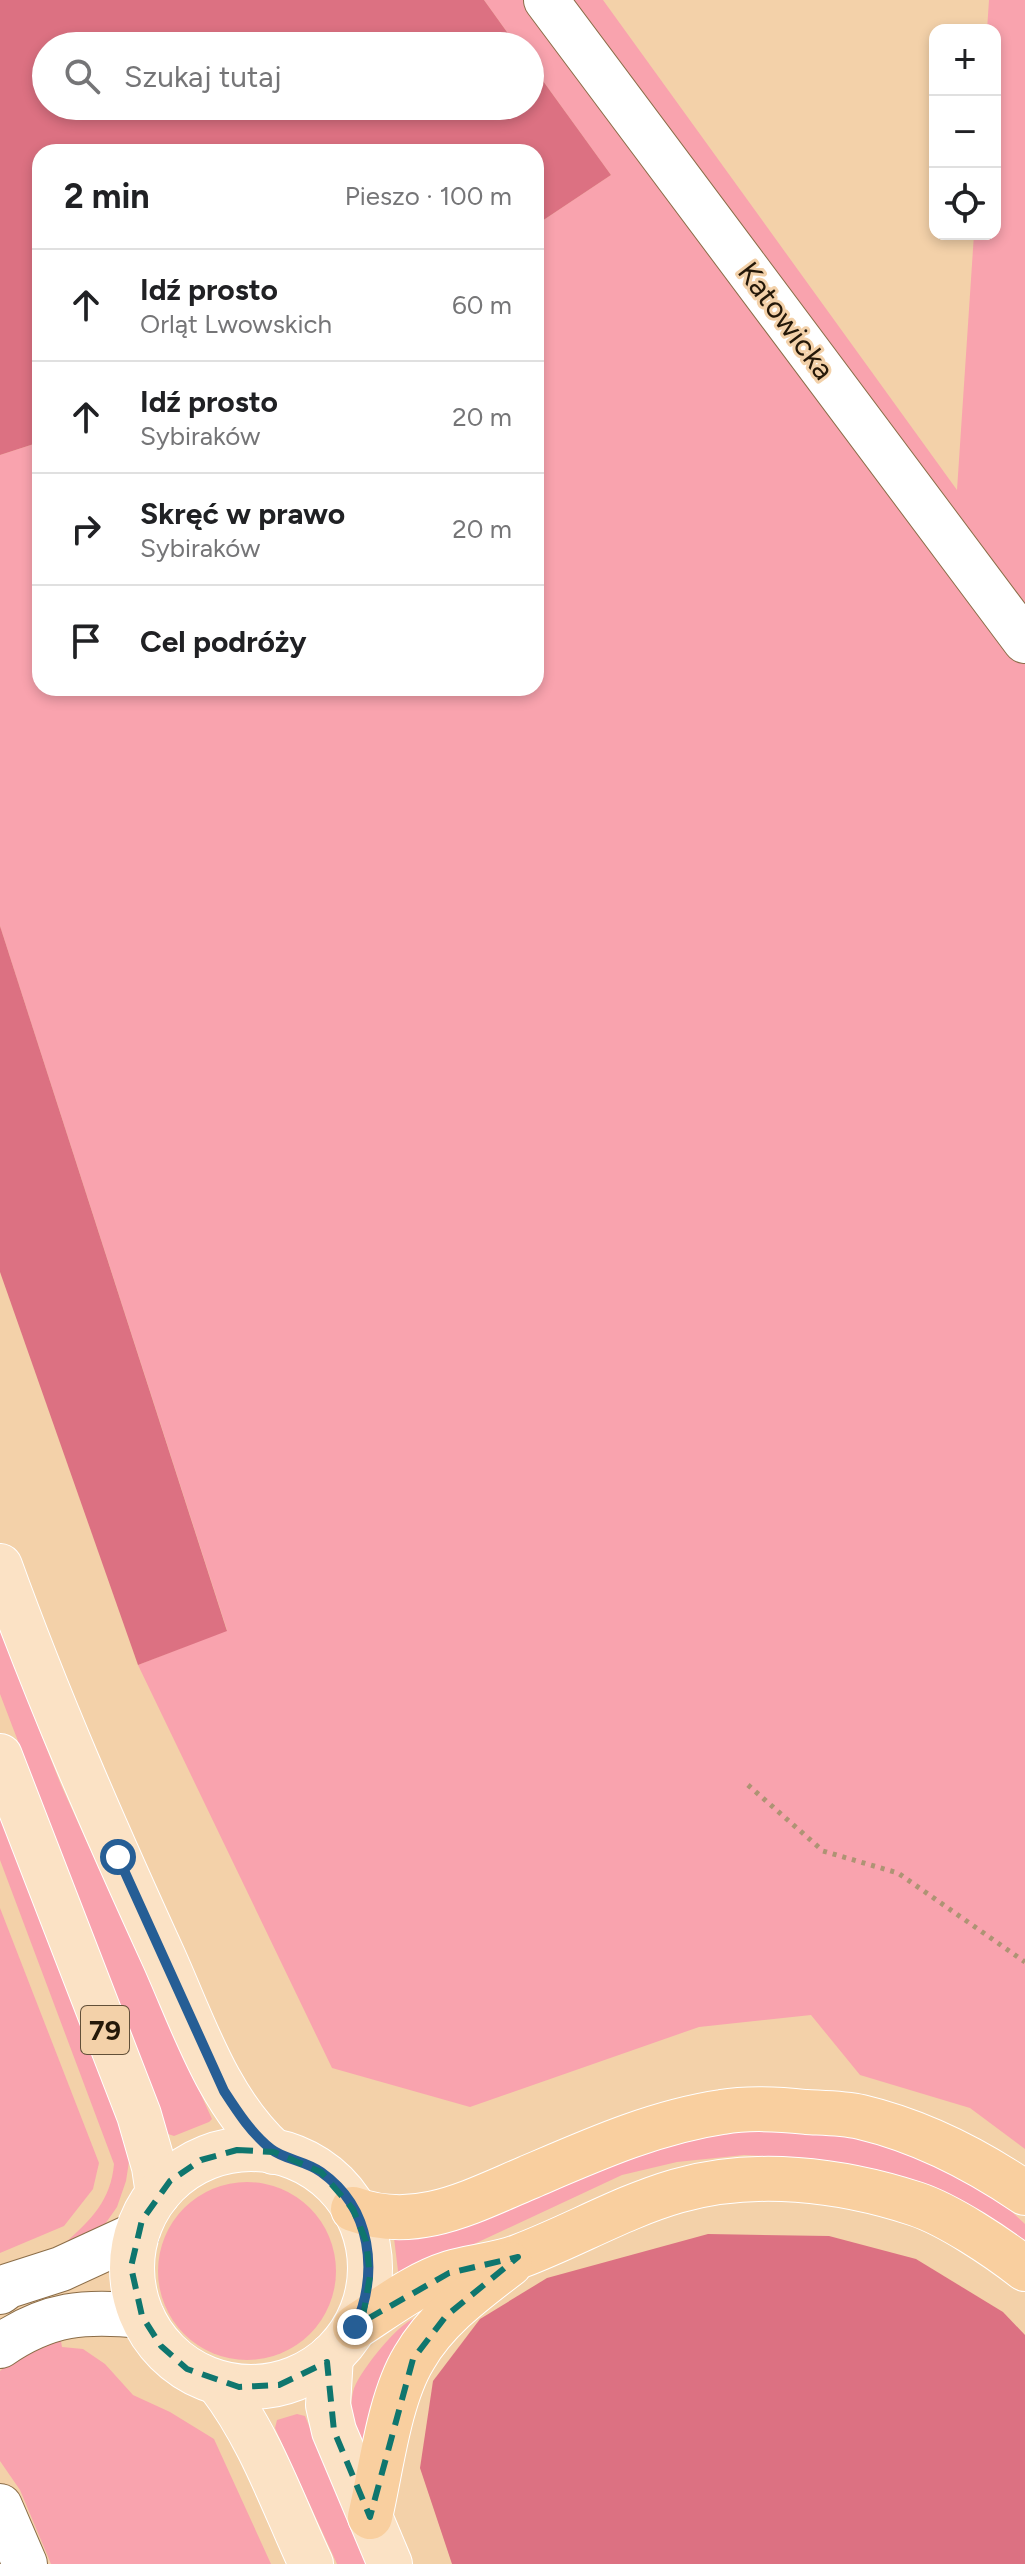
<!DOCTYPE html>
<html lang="pl">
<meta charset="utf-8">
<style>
body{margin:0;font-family:Figtree,sans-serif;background:#f6f6f6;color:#202124}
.controls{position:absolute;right:24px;top:24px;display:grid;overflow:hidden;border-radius:16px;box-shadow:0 4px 12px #0003}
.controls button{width:72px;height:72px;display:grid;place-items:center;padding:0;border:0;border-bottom:2px solid #e0e0e0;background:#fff;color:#202124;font:40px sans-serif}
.stop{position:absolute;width:24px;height:24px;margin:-18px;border:6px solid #265e95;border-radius:50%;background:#fff}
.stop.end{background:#265e95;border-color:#fff;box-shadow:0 2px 8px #0008}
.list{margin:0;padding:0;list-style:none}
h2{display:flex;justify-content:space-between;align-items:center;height:104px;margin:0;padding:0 32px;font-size:34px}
h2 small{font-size:26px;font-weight:400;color:#757577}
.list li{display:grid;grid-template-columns:52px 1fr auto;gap:24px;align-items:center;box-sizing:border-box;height:112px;padding:0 32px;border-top:2px solid #e0e0e0}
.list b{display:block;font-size:30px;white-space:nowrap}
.list p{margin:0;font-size:26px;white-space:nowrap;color:#757577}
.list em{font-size:26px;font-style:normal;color:#757577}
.icon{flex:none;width:44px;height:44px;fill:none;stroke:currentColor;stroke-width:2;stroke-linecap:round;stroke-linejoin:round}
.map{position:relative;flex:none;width:1025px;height:2564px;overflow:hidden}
.search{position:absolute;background:#fff;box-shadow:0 4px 12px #0003;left:32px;top:32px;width:512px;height:88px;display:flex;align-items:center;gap:20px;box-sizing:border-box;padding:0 28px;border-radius:44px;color:#757577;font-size:30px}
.panel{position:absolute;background:#fff;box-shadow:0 4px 12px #0003;left:32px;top:144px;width:512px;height:552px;border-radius:24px}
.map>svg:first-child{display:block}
.green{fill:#f9a3ae}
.forest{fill:#dc7182}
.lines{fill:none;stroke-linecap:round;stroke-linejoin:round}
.minor-casing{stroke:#8b6d48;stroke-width:46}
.major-casing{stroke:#fff;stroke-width:46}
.highway-casing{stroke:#fff;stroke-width:46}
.path{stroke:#ae9374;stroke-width:5;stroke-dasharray:4 6;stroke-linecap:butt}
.minor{stroke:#fff;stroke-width:44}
.major{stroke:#fbe2c5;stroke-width:44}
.highway{stroke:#f9cf9f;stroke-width:44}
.route{stroke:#265e95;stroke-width:10}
.marked{fill:none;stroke:#0f766e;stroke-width:6;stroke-dasharray:16 10;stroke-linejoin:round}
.labels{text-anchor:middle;stroke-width:6;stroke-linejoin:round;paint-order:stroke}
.shield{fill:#f3d1a9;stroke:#625039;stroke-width:2}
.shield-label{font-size:28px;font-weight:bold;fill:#241809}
.street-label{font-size:30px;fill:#241809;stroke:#f3d1a9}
</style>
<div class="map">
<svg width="1025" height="2564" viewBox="0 0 1025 2564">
<rect width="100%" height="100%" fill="#f3d1a9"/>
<g class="green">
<polygon points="484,0 603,0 957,490 974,234 995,234 995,30 987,30 989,0 1025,0 1025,2149 970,2108 860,2075 811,2015 699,2027 470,2107 332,2068 138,1665 227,1630 0,926 0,455 40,442 40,688 536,688 536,225 611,175 530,63 530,46 517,46"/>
<polygon points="0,1631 61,1785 212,2119 209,2122 174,2136 168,2134 0,1694"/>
<path d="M 0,1811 L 120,2122 L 130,2155 L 126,2181 L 117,2207 L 103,2227 L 69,2253 L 65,2243 C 91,2220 111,2200 114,2164 L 0,1860 Z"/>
<polygon points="0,1908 99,2163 93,2189 64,2226 0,2253"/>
<polygon points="739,2129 851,2136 904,2152 951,2172 1002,2203 1025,2224 1025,2242 890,2176 810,2158 744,2155 677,2162 622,2175 399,2279 394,2238 429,2237 464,2227 617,2161 684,2139"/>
<circle cx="247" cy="2271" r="89"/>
<path d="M 430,2316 L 372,2463 C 360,2442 347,2417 353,2392 C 357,2374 395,2328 411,2320 C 417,2317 424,2317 430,2316 Z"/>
<polygon points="60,2336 62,2347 83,2349 105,2364 133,2395 170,2412 214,2439 271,2564 51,2564 20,2490 0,2461 0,2371 23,2349"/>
<polygon points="297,2414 305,2416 366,2564 337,2564 275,2428 277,2420"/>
</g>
<g class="forest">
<polygon points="0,0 484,0 517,46 46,46 46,106 530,106 530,63 611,175 536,225 536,152 40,152 40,442 0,455"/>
<polygon points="0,926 227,1631 138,1665 0,1272"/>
<polygon points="708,2234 829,2236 916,2259 1003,2312 1025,2335 1025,2564 452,2564 420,2468 433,2381 480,2319 547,2278"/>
</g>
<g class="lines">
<g class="minor-casing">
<g id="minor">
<polyline points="546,0 1025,641"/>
<polyline points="0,2292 8,2286 61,2269 137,2234"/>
<path d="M 0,2346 C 48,2313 85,2310 142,2316"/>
<polyline points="0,2506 25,2564"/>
</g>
</g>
<g class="major-casing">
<g id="major">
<path d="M 0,1566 C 48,1699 105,1829 164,1958 C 194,2025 218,2101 274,2152"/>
<polyline points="0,1756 139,2115 154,2167 158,2194"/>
<circle cx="251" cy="2268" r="119"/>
<polyline points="331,2356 328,2405 334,2431 390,2564"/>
<path d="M 219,2384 C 260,2437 283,2504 311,2564"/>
</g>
</g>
<g class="highway-casing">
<g id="highway">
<path d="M 353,2209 C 416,2232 470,2202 527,2178 C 590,2151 654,2122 722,2112 C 750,2107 779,2109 806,2112 C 824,2113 843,2113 861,2117 C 920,2131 975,2159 1025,2193"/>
<path d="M 355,2327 C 385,2308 415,2284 450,2273 C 472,2266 498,2265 520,2256 C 573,2236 622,2207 677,2191 C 754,2169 840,2179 916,2204 C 949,2215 997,2247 1025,2269"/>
<path d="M 370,2517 C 381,2470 389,2399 414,2358 C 437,2318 475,2291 510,2264"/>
</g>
</g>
<polyline class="path" points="748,1785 823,1851 898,1873 1025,1962"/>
<use href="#minor" class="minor"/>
<use href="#major" class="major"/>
<use href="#highway" class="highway"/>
</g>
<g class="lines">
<path class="route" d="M 118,1857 L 224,2091 C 237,2111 251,2133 271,2149 C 283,2159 306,2161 321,2172 C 372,2208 379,2273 355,2327"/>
</g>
<path class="marked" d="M 237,2150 L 274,2152 L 321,2172 L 353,2209 L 366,2241 L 370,2276 L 362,2322 L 449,2273 L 518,2257 L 446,2316 L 413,2359 L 370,2517 L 334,2431 L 327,2362 L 279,2385 L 239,2387 L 187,2369 L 161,2346 L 142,2316 L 131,2267 L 142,2220 L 170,2181 L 201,2160 Z"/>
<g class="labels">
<rect class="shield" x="81" y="2006" width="48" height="48" rx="6"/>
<g class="shield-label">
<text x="105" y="2040">79</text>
</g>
<g class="street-label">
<text transform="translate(786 321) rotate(53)" y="10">Katowicka</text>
</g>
</g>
</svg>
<div class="controls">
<button>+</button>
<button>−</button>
<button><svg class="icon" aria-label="locate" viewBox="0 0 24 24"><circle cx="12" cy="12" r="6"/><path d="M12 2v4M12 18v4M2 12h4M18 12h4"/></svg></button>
</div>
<div class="stop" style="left:118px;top:1857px"></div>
<div class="stop end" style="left:355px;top:2327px"></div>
<div class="search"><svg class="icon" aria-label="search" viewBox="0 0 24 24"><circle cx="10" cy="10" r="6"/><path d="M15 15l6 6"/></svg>Szukaj tutaj</div>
<section class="panel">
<h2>2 min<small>Pieszo · 100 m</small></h2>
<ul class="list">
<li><svg class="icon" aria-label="ahead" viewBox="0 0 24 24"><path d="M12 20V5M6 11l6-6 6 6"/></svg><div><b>Idź prosto</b><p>Orląt Lwowskich</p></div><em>60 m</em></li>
<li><svg class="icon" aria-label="ahead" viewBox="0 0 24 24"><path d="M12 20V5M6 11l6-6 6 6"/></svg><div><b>Idź prosto</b><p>Sybiraków</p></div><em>20 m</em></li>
<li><svg class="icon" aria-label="right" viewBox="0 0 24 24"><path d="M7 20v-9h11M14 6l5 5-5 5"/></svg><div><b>Skręć w prawo</b><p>Sybiraków</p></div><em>20 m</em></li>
<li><svg class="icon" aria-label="arrive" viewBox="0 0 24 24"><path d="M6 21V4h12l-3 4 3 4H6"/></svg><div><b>Cel podróży</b></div></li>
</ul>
</section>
</div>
